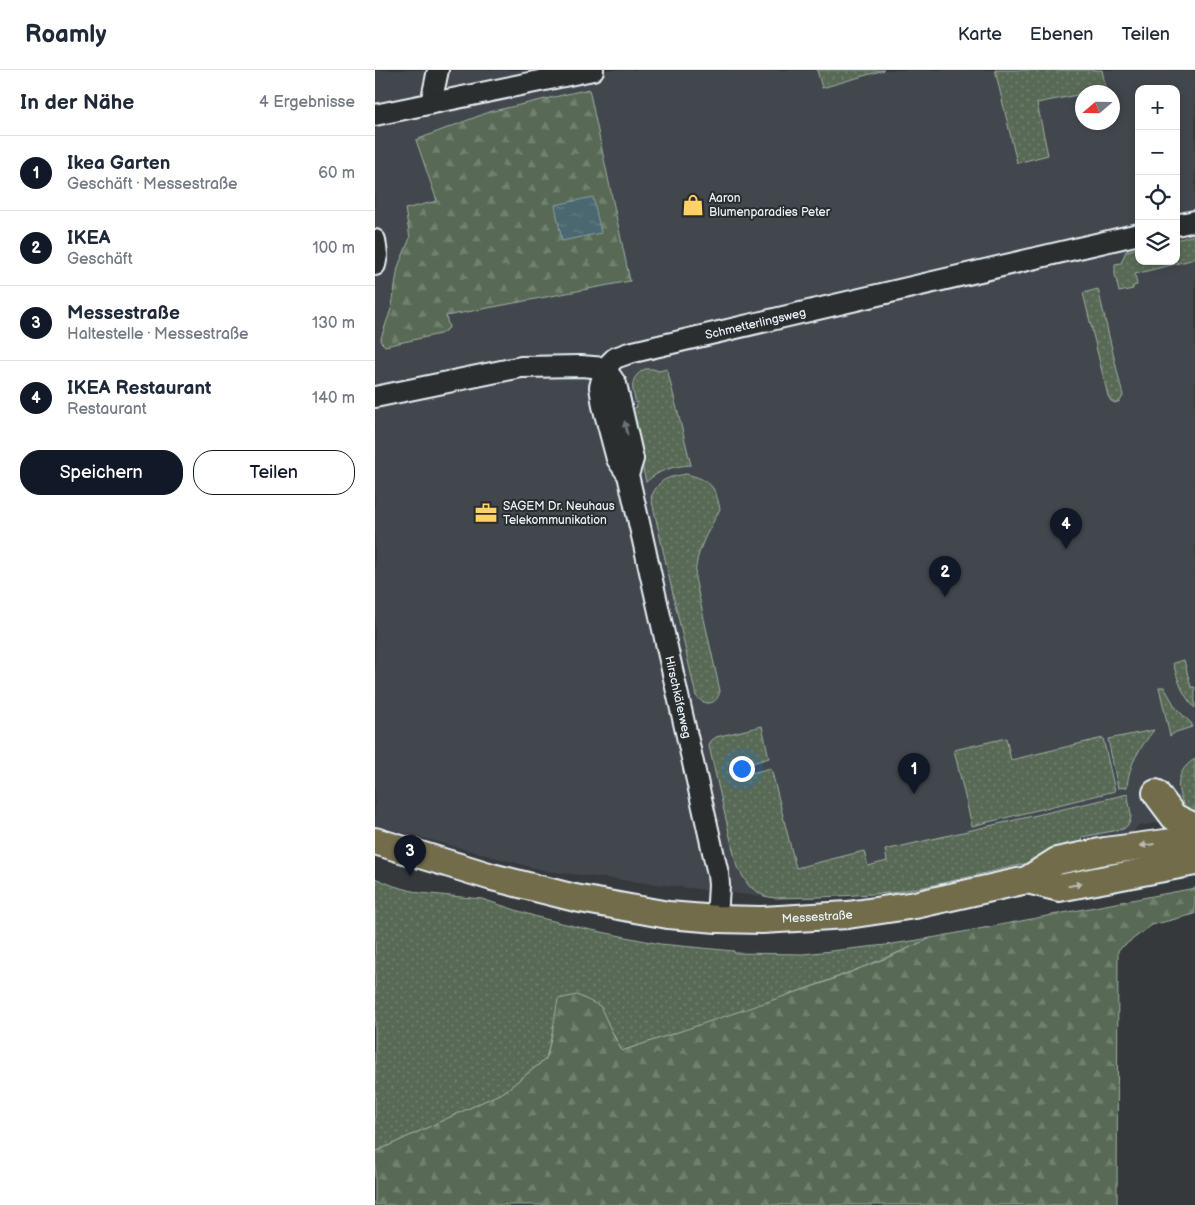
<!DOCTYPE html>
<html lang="de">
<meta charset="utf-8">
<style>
body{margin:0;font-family:"Balsamiq Sans",sans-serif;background:#f2f2f3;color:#1f2937}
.controls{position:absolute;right:15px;top:15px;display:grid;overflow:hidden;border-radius:10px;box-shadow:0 2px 8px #0003}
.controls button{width:45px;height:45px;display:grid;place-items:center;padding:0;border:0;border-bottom:1px solid #e0e1e3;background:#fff;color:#1f2937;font:25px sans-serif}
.compass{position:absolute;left:700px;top:15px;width:45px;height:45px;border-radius:50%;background:#fff;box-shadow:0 2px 8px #0003;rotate:250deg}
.you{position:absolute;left:366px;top:698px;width:18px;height:18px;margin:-12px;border:4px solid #fff;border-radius:50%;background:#1a73e8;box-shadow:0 0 0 8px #1a73e833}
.badge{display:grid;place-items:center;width:32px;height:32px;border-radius:50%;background:#111827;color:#fff;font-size:16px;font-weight:700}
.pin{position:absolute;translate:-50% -41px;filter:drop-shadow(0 1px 2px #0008)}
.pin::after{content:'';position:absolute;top:26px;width:18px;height:15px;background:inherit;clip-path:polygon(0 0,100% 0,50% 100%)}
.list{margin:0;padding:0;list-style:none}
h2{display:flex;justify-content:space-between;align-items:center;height:65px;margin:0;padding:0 20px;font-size:21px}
h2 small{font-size:16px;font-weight:400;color:#747a83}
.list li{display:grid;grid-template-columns:32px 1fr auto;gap:15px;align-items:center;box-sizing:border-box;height:75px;padding:0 20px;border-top:1px solid #e0e1e3}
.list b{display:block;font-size:19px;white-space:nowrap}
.list p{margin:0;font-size:16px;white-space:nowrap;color:#747a83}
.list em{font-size:16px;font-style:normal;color:#747a83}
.actions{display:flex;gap:10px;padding:15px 20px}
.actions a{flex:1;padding:11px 0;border:1px solid #111827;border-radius:20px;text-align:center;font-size:18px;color:#111827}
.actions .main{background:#111827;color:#fff}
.icon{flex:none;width:28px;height:28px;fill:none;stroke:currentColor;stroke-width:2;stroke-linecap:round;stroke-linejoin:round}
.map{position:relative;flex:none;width:820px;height:1135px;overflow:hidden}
header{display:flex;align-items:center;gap:30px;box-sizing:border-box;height:70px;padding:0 25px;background:#fff;border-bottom:1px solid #e0e1e3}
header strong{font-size:24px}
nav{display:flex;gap:28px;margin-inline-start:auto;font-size:18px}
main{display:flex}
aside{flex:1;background:#fff}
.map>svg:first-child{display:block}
.built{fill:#42474d;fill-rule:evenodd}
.grass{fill:url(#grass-dots);stroke:#a0aea6}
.forest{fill:url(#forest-firs);stroke:#a0aea6}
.water{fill:url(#water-ripples);stroke:#8a9ea7}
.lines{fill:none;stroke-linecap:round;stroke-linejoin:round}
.minor-casing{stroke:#e8f1f8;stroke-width:24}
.major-casing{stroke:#e8f1f8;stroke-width:30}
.minor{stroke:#2a2d2e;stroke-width:20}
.major{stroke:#726c4b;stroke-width:26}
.oneway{fill:#6c7275}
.oneway2{fill:#b9bcb3}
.labels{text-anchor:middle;stroke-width:4;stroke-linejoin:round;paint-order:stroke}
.poi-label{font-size:12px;fill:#e8f1f8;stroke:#2a2d2e;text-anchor:start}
.street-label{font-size:12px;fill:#e8f1f8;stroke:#2a2d2e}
</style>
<header>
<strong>Roamly</strong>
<nav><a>Karte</a><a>Ebenen</a><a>Teilen</a></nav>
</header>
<main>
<aside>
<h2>In der Nähe<small>4 Ergebnisse</small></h2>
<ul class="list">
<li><span class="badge">1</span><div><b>Ikea Garten</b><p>Geschäft · Messestraße</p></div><em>60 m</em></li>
<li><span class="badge">2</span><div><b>IKEA</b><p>Geschäft</p></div><em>100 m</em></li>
<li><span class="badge">3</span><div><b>Messestraße</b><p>Haltestelle · Messestraße</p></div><em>130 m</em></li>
<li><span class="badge">4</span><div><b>IKEA Restaurant</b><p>Restaurant</p></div><em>140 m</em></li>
</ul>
<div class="actions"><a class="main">Speichern</a><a>Teilen</a></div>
</aside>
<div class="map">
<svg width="820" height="1135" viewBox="0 0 820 1135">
<defs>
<pattern id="grass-dots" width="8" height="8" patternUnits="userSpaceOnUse" patternTransform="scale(1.25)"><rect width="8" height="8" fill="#586b55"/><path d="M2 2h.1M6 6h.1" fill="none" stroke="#70816e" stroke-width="1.8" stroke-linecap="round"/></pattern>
<pattern id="forest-firs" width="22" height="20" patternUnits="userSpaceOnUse" patternTransform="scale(1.25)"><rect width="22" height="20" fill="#586b55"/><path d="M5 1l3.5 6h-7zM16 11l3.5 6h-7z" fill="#70816e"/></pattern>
<pattern id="water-ripples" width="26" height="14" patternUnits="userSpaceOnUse" patternTransform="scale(1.25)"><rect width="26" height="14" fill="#4c6771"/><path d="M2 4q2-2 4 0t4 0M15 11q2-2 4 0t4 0" fill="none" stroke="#667d86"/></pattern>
</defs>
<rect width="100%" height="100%" fill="#35393c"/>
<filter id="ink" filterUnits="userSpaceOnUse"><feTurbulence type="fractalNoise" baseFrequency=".02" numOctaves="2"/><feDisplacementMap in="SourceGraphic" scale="10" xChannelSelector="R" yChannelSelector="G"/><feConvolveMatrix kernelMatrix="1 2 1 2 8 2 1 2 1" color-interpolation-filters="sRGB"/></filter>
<g filter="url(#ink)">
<path class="built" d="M 0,0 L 820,0 L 820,747 L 763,756 L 757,763 L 717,772 L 718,778 L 559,815 L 515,823 L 447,827 L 399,828 L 171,801 L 0,755 ZM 764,19 L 801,19 L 801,191 L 764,191 ZM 708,22 L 738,22 L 738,52 L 708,52 Z"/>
<g class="grass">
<polygon points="442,0 509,0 447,18"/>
<polygon points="620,0 727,0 731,20 708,22 707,24 662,33 673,85 642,93"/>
<polygon points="820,165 820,189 760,204 762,215 758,216 758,219 744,222 740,204 740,194 746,193 751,181 764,178 764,191 801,191 801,170"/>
<polygon points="723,219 748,326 745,331 740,333 736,331 733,326 708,223"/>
<path d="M 270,299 L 278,299 L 284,301 L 292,299 L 316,395 C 298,396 284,400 271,412 L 254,340 L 262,337 C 258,320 252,309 270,299 Z"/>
<path d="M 311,404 C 335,410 340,415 345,439 C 332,464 321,479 320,508 L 345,621 C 342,635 330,637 321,626 L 276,427 C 285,408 291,408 311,404 Z"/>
<path d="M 809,590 L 816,617 L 820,617 L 820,638 C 807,625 803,610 798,593 Z"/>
<polygon points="784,617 789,617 801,638 817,654 817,657 801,662 795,666"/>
<path d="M 387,656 L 394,688 L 374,694 L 376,703 L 396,698 L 421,798 L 489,781 L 493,796 L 512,791 L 510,780 L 753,724 C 753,737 762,751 748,759 L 707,767 L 709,780 L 559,815 L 515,823 L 447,827 L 399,828 L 389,826 L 374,816 L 362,797 L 334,676 L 336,671 L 341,667 Z"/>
<path d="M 779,660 C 765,678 754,693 752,717 L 743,718 L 733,669 Z"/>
<polygon points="631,668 636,690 728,668 740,721 597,756 579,680"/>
<path d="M 820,689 L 820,747 C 800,731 796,703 820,689 Z"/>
<path d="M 0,808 L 19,816 L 45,823 L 107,829 L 162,847 L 207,858 L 285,874 L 359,881 L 359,883 L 428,884 L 511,875 L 556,868 C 456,914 351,946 247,981 L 236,960 L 177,964 L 171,989 L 129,1022 L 0,1082 Z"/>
</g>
<g class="forest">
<polygon points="214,19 255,211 71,246 74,258 65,264 10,276 5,271 17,236 23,197 35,168 30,139 62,131 41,70 114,42"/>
<polygon points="820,818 820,844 777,855 743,880 742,1135 0,1135 0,1082 129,1022 171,989 177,964 183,929 202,925 225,936 236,960 247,981 448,913 514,887 556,868"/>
</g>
<polygon class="water" points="218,127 226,163 187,171 180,135"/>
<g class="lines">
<g class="minor-casing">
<g id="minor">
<polyline points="56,33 63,0"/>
<polyline points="0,45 218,0"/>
<polyline points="801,155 820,151"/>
<polyline points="0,170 2,185 0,195"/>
<path id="s1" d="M 0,327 L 146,297 L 206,296 L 230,298 L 240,288 L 254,283 L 764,164"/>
<path id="s2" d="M 253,405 L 258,389 L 241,314 L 230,298 L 225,317 L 228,336 L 242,389 L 253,405 L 265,457 L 343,804 L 344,815 L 342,849"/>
</g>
</g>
<g class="major-casing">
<g id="major">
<polyline points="781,723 799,747 820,757"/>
<path id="s3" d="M 0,771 L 117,807 L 200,828 L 293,845 L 342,849 L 387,850 L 473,845 L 540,835 L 652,810 L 682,791 L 730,781 L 820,769"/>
<polyline points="652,810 684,818 820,792"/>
</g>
</g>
<use href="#minor" class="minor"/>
<use href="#major" class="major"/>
</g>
<defs><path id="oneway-solid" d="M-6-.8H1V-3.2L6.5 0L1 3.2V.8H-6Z" transform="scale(1.25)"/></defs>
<use class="oneway" href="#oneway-solid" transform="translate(251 358) rotate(-103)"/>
<g class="oneway2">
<use href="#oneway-solid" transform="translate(772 775) rotate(173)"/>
<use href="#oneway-solid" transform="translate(700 815) rotate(-10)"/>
</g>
</g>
<defs>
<g id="shop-bare" transform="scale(1.725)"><path d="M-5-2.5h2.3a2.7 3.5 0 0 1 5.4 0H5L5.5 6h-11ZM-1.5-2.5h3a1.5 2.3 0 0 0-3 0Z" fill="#ffd166" stroke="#2a2d2e" stroke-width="2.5" paint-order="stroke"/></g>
<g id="office-bare" transform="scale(1.725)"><path d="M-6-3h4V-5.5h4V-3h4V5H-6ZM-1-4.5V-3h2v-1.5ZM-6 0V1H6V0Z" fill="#ffd166" stroke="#2a2d2e" stroke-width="2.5" paint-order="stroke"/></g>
</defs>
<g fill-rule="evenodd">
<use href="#shop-bare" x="318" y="135"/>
<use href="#office-bare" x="111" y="443"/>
</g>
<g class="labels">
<g class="poi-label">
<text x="334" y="132">Aaron<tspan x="334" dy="14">Blumenparadies Peter</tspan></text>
<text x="128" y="440">SAGEM Dr. Neuhaus<tspan x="128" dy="14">Telekommunikation</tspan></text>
</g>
<g class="street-label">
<text dy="4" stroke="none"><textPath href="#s1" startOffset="392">Schmetterlingsweg</textPath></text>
<text dy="4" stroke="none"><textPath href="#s2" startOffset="454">Hirschkäferweg</textPath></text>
<text dy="4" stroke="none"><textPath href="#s3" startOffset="452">Messestraße</textPath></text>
</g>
</g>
</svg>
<div class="controls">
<button>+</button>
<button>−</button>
<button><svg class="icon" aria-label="locate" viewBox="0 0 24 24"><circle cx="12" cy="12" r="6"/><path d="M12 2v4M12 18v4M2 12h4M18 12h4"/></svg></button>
<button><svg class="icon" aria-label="layers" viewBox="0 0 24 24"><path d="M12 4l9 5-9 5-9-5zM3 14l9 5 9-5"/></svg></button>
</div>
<svg class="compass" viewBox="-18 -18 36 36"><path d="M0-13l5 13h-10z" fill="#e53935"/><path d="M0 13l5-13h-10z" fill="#747a83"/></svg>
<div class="you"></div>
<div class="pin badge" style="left:539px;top:724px">1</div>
<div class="pin badge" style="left:570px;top:527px">2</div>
<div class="pin badge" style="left:35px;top:806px">3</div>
<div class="pin badge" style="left:691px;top:479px">4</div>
</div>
</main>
